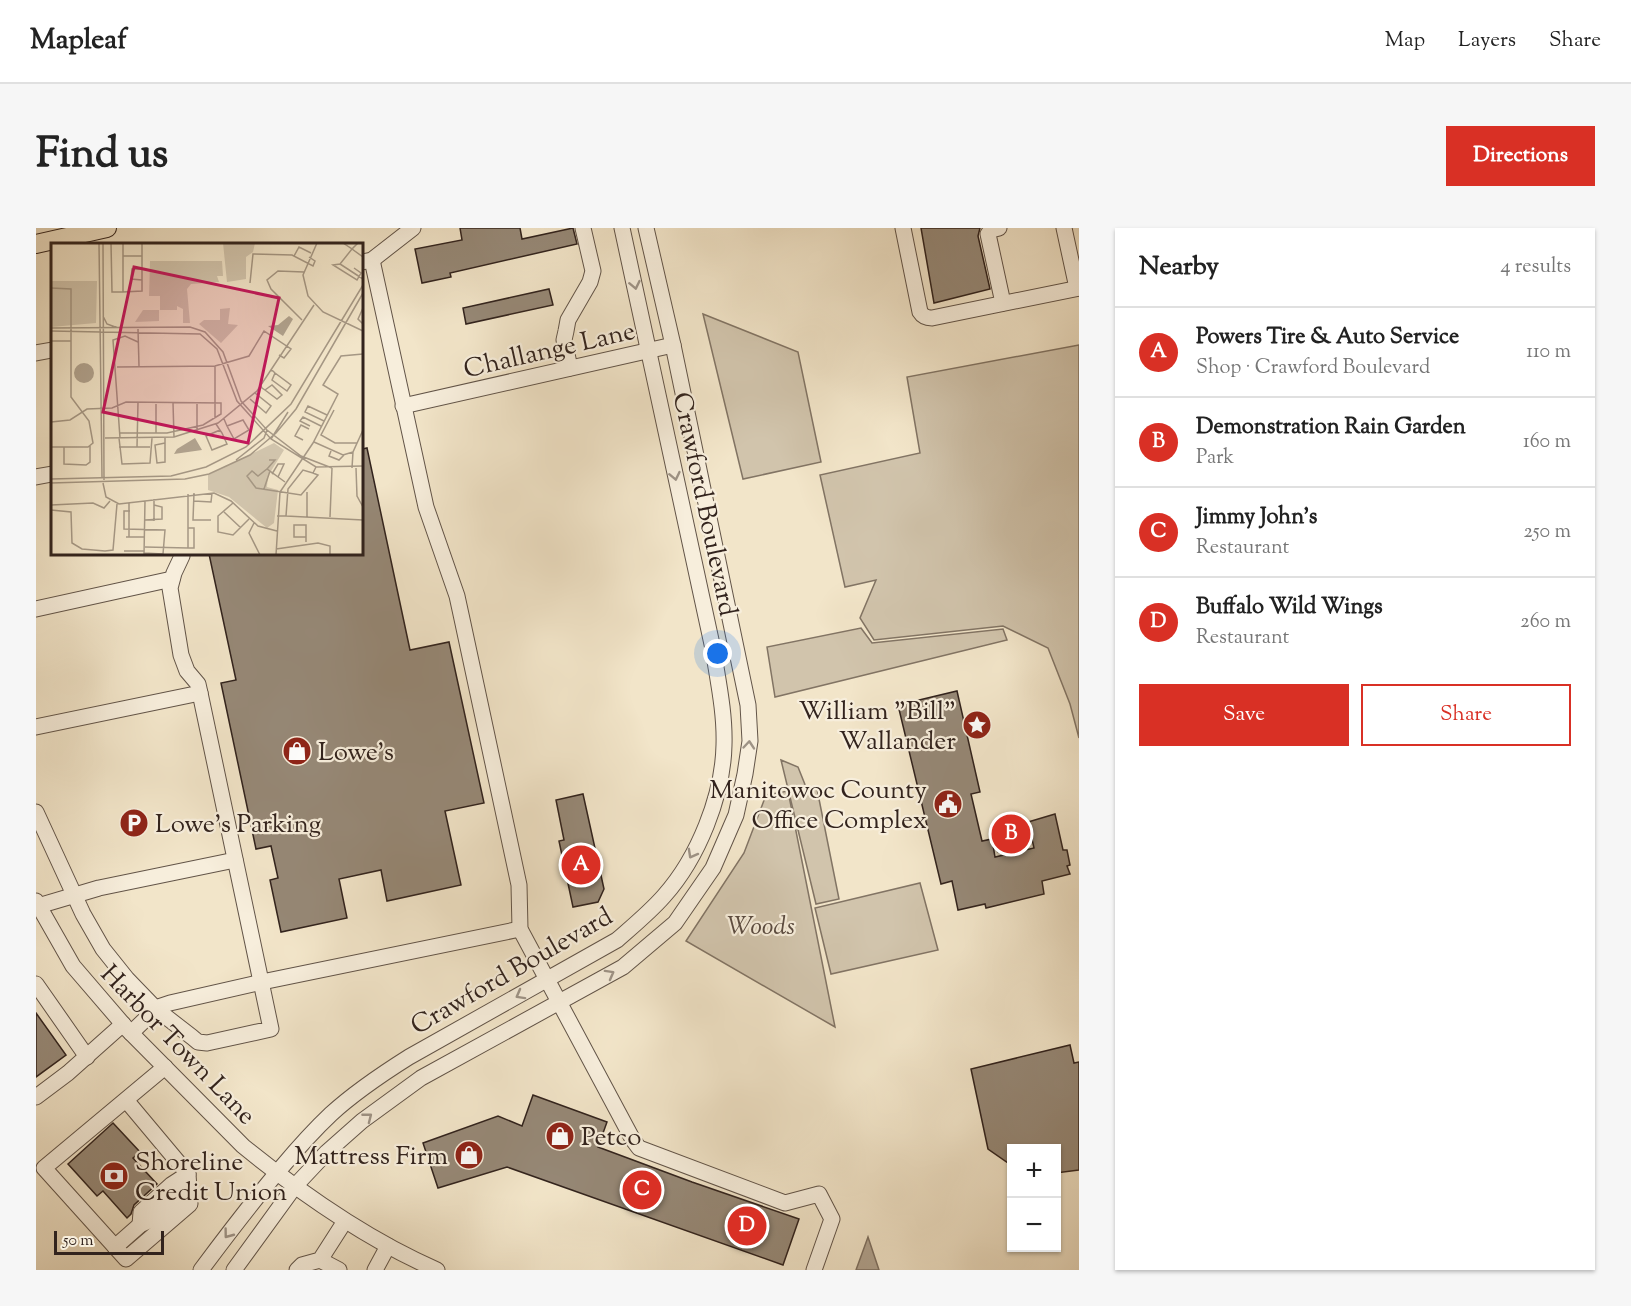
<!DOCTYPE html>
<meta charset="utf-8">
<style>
body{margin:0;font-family:"Sorts Mill Goudy",serif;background:#f6f6f6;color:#222}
.controls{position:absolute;right:18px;bottom:18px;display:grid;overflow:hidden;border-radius:0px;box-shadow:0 2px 4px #0004}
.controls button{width:54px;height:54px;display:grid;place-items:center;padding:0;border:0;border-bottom:2px solid #e0e0e0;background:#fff;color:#222;font:30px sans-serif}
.scale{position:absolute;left:18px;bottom:15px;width:110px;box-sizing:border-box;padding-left:6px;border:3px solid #32231d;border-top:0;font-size:16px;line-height:21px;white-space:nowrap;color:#32231d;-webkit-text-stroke:4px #f7eedc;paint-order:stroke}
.you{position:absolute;left:682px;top:426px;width:21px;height:21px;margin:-15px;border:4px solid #fff;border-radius:50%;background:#1a73e8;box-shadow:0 0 0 9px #1a73e833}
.badge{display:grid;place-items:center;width:39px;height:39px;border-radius:50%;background:#d93025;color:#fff;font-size:20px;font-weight:700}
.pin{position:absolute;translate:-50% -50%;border:3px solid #fff;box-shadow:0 2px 6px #0006}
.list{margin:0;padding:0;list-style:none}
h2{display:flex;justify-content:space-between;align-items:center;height:78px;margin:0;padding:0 24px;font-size:26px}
h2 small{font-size:20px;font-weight:400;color:#767676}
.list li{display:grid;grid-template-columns:39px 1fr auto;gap:18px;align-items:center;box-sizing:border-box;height:90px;padding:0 24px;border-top:2px solid #e0e0e0}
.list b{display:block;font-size:22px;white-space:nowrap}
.list p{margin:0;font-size:20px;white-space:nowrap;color:#767676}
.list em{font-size:20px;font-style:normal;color:#767676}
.actions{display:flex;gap:12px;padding:18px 24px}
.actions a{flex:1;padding:14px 0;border:2px solid #d93025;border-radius:0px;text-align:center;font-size:21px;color:#d93025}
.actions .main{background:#d93025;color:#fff}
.map{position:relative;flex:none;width:1043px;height:1042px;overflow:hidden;border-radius:0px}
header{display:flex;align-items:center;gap:36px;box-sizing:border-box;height:84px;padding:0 30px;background:#fff;border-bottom:2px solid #e0e0e0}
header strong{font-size:28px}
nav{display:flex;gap:33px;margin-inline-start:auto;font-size:21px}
.intro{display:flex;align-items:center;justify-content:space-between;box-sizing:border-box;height:144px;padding:0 36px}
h1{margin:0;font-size:42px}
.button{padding:15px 27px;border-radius:0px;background:#d93025;color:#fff;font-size:21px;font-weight:700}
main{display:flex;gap:36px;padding:0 36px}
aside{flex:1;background:#fff;border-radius:0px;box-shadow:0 2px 4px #0004}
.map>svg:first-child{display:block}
.green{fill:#d1c4ac;stroke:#827464;stroke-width:1.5}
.water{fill:#b1a38f;stroke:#7e7061;stroke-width:1.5}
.building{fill:#968876;stroke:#32231d;stroke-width:1.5}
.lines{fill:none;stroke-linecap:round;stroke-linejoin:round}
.minor-casing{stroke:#625448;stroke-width:17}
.major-casing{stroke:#32231d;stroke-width:20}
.minor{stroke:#f7eedc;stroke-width:15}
.major{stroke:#f2e5c9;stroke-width:18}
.oneway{stroke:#9e9386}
.labels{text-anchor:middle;stroke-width:4.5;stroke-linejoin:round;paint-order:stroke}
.street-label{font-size:26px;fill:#32231d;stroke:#f7eedc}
.poi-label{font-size:26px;fill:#32231d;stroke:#f7eedc;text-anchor:start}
.park-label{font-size:26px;font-style:italic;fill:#5a4b41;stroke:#f7eedc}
.inset-road{fill:none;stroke:#a59784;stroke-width:1.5}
.view{fill:#c2185b;fill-opacity:0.15;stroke:#c2185b;stroke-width:3}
.inset-edge{fill:none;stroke:#32231d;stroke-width:3}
</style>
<header>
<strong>Mapleaf</strong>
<nav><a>Map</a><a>Layers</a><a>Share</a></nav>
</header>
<div class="intro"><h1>Find us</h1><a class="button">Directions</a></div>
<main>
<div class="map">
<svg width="1043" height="1042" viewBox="0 0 1043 1042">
<rect width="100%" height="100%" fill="#f2e5c9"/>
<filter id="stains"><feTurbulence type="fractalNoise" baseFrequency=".00333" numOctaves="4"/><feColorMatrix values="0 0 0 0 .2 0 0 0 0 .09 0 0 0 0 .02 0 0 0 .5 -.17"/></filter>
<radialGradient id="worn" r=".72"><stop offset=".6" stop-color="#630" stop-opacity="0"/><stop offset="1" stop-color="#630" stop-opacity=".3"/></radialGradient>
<g class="green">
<polygon points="667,86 762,124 785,234 707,251"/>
<polygon points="1043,117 1043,510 1034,476 1012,420 967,398 838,412 824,390 840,352 809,359 784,247 884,225 871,149"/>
<polygon points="825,400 836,415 967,401 971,412 739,469 731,419"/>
<polygon points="745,532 762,539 770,559 781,561 803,671 780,676"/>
<polygon points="752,563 799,799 650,713 708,625 730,567"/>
<polygon points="988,590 994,616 962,624 956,597"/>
<polygon points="884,655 902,722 795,746 779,680"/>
</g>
<polygon class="water" points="832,1009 843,1042 820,1042"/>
<g class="building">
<polygon points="424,0 484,0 486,11 537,0 541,16 414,45 415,49 386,55 379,21 426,12"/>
<polygon points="885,0 944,0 942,8 954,61 898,75"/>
<polygon points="513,61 517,77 430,96 427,80"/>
<polygon points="331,220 374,422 413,414 448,575 409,583 425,657 351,673 345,642 303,651 311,690 245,704 234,652 242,650 235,618 220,621 185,455 200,452 173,326 326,326 326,221"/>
<polygon points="921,463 944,564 935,566 946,613 956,611 959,629 998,620 992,594 1019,586 1027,622 1031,622 1034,637 1031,638 1034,646 1006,653 1008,666 950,680 949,676 922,682 916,653 905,656 862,477"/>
<polygon points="547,566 568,661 562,674 537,679 523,613 528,612 520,572"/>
<polygon points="0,785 30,827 0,849"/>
<polygon points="1034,817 1038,835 1043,834 1043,942 1020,945 1020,921 975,921 975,937 952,921 935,841"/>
<polygon points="497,867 571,894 562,919 656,954 763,991 747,1037 471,939 402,960 387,915 462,888 486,898"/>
<polygon points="77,895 104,924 97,930 121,956 98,977 95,986 91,990 67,963 61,968 32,936"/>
</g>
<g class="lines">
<g class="minor-casing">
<g id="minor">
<path d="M 867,0 L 884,84 C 887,89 891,90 896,90 L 1043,60"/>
<polyline points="963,0 955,2 952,6 967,75"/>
<polyline points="1028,0 1041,60"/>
<polyline points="336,32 390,279 421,368 426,391 483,657 484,701 597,912 603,920 749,975 783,966 796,991 778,1042"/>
<polyline points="326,34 336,32 377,0"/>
<polyline points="0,125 16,122"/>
<polyline points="534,140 528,112 530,103 532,92 554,54 557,43 547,0"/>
<polyline points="367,178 637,117"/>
<polyline points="0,249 16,246"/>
<polyline points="0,381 136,351"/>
<polyline points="0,499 164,465"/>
<polyline points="0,584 47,686 67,721 91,751 120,781 156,809 162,814 171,815 235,801 164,465 162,456 151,443 145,427 134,360 138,345 146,328 145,326"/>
<path d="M 0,673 L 37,738 L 92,802 L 207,918 C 266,966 330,1011 401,1042"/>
<polyline points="2,678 63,660 199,632"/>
<polyline points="0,756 51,829"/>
<polyline points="95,805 120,781 125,778 134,775 226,754 484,701"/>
<polyline points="0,869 32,845 87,796"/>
<polyline points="90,872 152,946 154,976 90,1031 8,940 129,839"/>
<polyline points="104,997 105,984 135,957 152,946"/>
<polyline points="79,1019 104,997 113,993 142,968 150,949"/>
<polyline points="284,1032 303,1042"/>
<path d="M 165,1042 C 191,1007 217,973 245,940 C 261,921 277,903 295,886 C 319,864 346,846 373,829 L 581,712 C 597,698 614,684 628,668 C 662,630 687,568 688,517 C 689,485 682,453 677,421 L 586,0"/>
<polyline points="198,1042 259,958 291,924 326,893 385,850 587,739 639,695 677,640 700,587 709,546 714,513 712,477 637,117 610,0"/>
<polyline points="261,1042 266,1037 284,1032 309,993"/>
<polyline points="339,1042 352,1018"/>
</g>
</g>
<g class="major-casing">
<polyline id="major" points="0,16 71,0"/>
</g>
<use href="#minor" class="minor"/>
<use href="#major" class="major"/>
</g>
<defs><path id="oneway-chevron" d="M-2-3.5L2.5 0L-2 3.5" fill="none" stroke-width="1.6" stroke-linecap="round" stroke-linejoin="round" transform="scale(1.5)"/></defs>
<g class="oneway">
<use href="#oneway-chevron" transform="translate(599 57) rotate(78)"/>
<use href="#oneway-chevron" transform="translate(639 248) rotate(78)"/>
<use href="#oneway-chevron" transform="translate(713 517) rotate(-85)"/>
<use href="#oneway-chevron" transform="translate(656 626) rotate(119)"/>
<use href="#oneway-chevron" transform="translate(574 746) rotate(-29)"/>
<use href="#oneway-chevron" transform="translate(484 767) rotate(151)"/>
<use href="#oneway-chevron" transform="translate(332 889) rotate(-38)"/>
<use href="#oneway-chevron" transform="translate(192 1006) rotate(127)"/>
</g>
<defs>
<g id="sight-disc" transform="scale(1.5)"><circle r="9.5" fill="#8f2418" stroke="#f7eedc"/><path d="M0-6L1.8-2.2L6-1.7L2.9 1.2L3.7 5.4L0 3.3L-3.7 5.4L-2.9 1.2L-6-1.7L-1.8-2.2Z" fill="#fff"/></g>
<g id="shop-disc" transform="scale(1.5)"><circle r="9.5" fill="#8f2418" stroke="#f7eedc"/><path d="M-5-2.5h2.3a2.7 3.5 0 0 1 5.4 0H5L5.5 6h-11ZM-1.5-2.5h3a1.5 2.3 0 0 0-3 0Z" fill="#fff"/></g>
<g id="civic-disc" transform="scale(1.5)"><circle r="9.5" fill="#8f2418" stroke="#f7eedc"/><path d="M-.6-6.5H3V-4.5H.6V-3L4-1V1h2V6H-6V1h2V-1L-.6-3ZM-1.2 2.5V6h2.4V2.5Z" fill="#fff"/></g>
<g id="parking-disc" transform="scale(1.5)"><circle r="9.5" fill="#8f2418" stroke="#f7eedc"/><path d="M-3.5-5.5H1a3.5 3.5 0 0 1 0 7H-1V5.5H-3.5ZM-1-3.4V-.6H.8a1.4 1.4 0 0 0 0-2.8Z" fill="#fff"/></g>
<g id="bank-disc" transform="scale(1.5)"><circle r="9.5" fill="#8f2418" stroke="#f7eedc"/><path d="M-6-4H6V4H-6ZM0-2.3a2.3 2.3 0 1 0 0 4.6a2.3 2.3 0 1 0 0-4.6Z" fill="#fff"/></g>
</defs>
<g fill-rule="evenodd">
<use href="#sight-disc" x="941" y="497"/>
<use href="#shop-disc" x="261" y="523"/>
<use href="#civic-disc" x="912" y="576"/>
<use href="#parking-disc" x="98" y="595"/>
<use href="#shop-disc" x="524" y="908"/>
<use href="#shop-disc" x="433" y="927"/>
<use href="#bank-disc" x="78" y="948"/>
</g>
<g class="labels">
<g class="street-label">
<text transform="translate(513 121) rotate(-13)" y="9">Challange Lane</text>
<text transform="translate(670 276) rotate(78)" y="9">Crawford Boulevard</text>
<text transform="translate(475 742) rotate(-30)" y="9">Crawford Boulevard</text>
<text transform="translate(143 816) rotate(46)" y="9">Harbor Town Lane</text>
</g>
<g class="poi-label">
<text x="920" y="491" text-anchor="end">William "Bill"<tspan x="920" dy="30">Wallander</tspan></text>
<text x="282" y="532">Lowe's</text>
<text x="891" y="570" text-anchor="end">Manitowoc County<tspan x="891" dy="30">Office Complex</tspan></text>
<text x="119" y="604">Lowe's Parking</text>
<text x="545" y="917">Petco</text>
<text x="412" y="936" text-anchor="end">Mattress Firm</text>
<text x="99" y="942">Shoreline<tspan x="99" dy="30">Credit Union</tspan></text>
</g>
<g class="park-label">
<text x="725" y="706">Woods</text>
</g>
</g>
<g transform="translate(15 15)">
<rect width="312" height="312" fill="#f2e5c9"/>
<path d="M 172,0 L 204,0 L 202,9 L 195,14 L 195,36 L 176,39 ZM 99,18 L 171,18 L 172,33 L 166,33 L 168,39 L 140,41 L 136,46 L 139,80 L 132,80 L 132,66 L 126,63 L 126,67 L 109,67 L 109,53 L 98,53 ZM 0,38 L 46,38 L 45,80 L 0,84 ZM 179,65 L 177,81 L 187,82 L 170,100 L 148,81 L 153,77 L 169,77 L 169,66 ZM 92,67 L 108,67 L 108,78 L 84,79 ZM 223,200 L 233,207 L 217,233 L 216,244 L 227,247 L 223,280 L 216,285 L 178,254 L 157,247 L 157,232 Z" fill="#d1c4ac"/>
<path d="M 238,73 L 242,76 L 232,93 L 217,83 L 227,82 ZM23 130a10 10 0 1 1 20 0a10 10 0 1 1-20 0ZM 144,195 L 151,207 L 123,211 L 126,206 Z" fill="#b1a38f"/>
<path class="inset-road" d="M 48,0 L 51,234M 52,0 L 53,237M 60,0 L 61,49 L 72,49 L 72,0M 266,0 L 252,32 L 257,53 L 272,69 L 312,88M 292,0 L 301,6 L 289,21 L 312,36M 307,0 L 301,6 L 312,14M 72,13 L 91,13M 243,13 L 248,4 L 260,10M 289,21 L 282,22 L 306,37 L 310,30 L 303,25M 91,26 L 81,26 L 80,36 L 91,37M 199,40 L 202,11 L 241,12 L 262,23 L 264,18 L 258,14M 0,45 L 20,46 L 20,154 L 38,178 L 42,200 L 37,204 L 0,204M 72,49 L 91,48 L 91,0M 312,65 L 307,76 L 312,81M 52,73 L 56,81 L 67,85M 251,77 L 220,46 L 216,37 L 227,28 L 253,29M 0,85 L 139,84 L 154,89 L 172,109 L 190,158 L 216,187 L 250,213 L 281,225M 87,86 L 88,123M 0,88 L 149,91 L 166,106 L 186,158 L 220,196 L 265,224 L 312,223M 0,98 L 20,98M 164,123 L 164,175M 66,124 L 164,123 L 198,113 L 213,88 L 240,106 L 233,115 L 228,112M 220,127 L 222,128 L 224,130 L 240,142 L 236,148 L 221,137 L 224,130M 210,143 L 211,145 L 214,147 L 226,156 L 231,152 L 221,142 L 214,147M 199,156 L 215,170 L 220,163 L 204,150M 122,160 L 123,194M 105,161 L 105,190M 146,161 L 146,189M 283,167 L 270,192 L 284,200 L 306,200M 173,176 L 176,183 L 183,196 L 198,187 L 192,177 L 176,183M 273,178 L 254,169 L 257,163 L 276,172M 0,179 L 19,177 L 36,166 L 61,165 L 75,159 L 170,160 L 170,171 L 152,182 L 116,190 L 69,190M 165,181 L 171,190 L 176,201 L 161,207 L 155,193 L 169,187M 259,183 L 249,178 L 252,174 L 270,183M 54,195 L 123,194 L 167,180 L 206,148 L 263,62M 68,195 L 71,221 L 99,220 L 101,195M 69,195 L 62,97 L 74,93 L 87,99M 220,196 L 237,169M 252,197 L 244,193 L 250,182 L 258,186M 263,199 L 292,212 L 302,209M 114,200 L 104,202 L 106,220 L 114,219 L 114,195M 13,204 L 13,221 L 35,222 L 39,219 L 39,203M 68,204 L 99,204M 86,204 L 87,159M 280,208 L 278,213 L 288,217 L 293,212M 185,217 L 213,195 L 216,187M 301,225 L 302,209 L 312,187M 305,225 L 306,253 L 312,264M 216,226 L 224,217 L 218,217M 221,231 L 227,221 L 233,221 L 227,234M 0,236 L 120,233 L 155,224 L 195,204 L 240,161 L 312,42M 234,239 L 216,226 L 207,233 L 201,228 L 196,233 L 205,245 L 250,252 L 267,232 L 262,230 L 265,224M 0,240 L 134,236 L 158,231 L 199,212 L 225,190 L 245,166 L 312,50M 52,240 L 55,254 L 68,261 L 163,250 L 180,258 L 207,283 L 226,288M 213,246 L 219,228M 256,249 L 256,274M 143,250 L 142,277 L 160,277M 103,256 L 103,278M 143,258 L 160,259 L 161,250M 78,260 L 78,294M 182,260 L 167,273 L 167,289 L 182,292 L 198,276M 0,262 L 42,260 L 53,265 L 59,258M 0,267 L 20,269 L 21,300 L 31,306 L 54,308 L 62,307 L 66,261M 79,268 L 73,268 L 73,286 L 114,287 L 112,311M 173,269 L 190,285M 226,273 L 235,273 L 237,246 L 252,227 L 262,230M 235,273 L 312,277M 279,274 L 281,225M 94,277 L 111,276 L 111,264 L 103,262M 203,280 L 198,290 L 209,312M 75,294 L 94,294M 255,294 L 243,294 L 243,282 L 255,282 L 255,299M 94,304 L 137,305 L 137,251M 137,305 L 143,305 L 143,285 L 137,285M 225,306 L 267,300 L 279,303 L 279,312M 73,308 L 93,308M 93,310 L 112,311M 93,312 L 94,258M 225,312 L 229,249 L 262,200 L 287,151 L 272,142 L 290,113 L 312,111"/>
<path class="view" d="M 83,24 L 228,55 L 197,200 L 52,169 Z"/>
<rect width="312" height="312" class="inset-edge"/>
</g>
<rect width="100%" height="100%" filter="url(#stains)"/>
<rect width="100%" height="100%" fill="url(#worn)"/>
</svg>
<div class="controls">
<button>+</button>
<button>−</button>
</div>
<div class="scale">50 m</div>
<div class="you"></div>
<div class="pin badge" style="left:545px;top:637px">A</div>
<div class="pin badge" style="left:975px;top:606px">B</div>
<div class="pin badge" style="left:606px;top:962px">C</div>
<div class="pin badge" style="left:711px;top:998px">D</div>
</div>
<aside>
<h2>Nearby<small>4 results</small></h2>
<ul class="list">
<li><span class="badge">A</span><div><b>Powers Tire &amp; Auto Service</b><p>Shop · Crawford Boulevard</p></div><em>110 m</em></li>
<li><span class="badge">B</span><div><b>Demonstration Rain Garden</b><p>Park</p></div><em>160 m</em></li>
<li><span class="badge">C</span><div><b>Jimmy John's</b><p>Restaurant</p></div><em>250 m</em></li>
<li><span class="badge">D</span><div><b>Buffalo Wild Wings</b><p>Restaurant</p></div><em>260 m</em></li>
</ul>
<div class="actions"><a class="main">Save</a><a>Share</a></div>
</aside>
</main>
